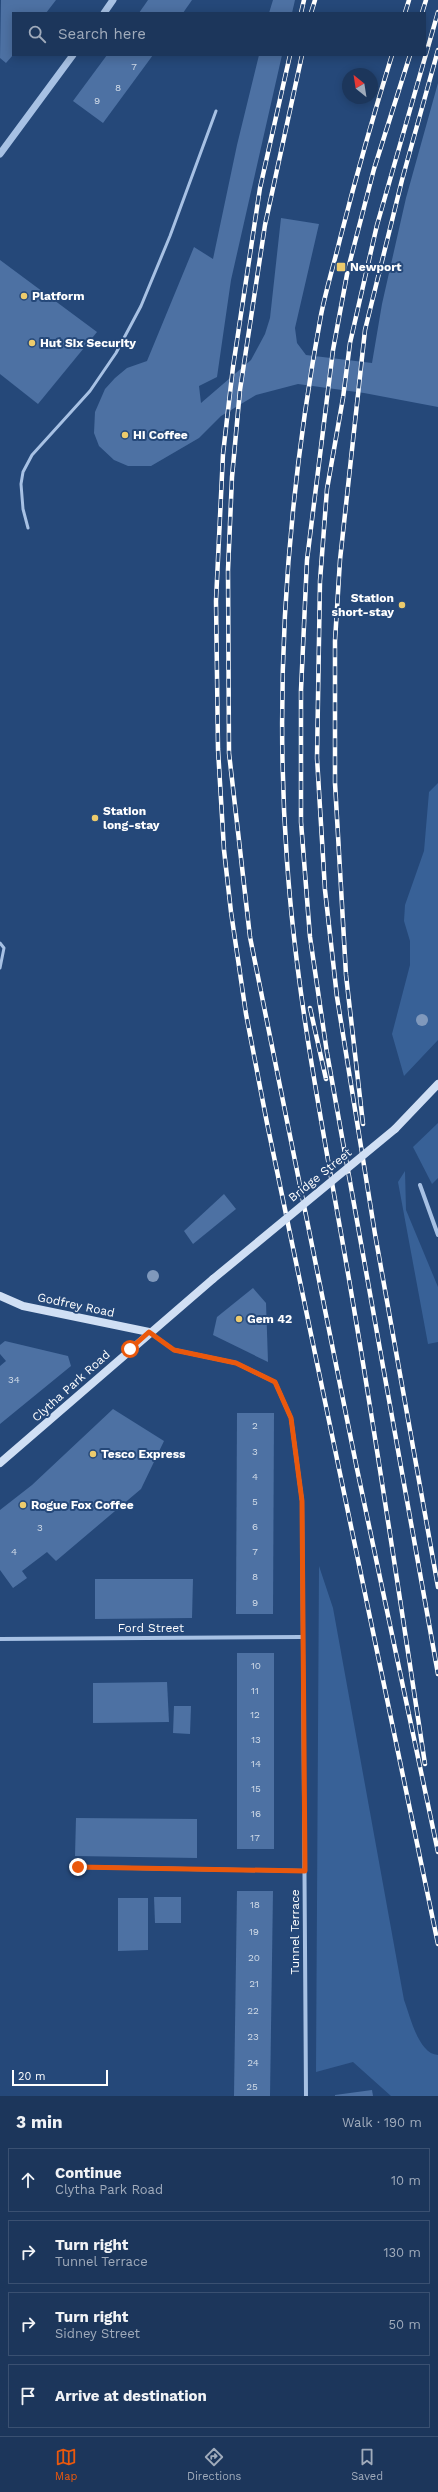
<!DOCTYPE html>
<meta charset="utf-8">
<style>
body{margin:0;font-family:"Work Sans",sans-serif;background:#294164;color:#f1f3f6}
.compass{position:absolute;left:342px;top:68px;width:36px;height:36px;border-radius:50%;background:#1c365b;box-shadow:0 2px 10px #0003;rotate:330deg}
.scale{position:absolute;left:12px;bottom:10px;width:96px;box-sizing:border-box;padding-left:4px;border:2px solid #fff;border-top:0;font-size:11px;line-height:14px;white-space:nowrap;color:#fff;-webkit-text-stroke:3px #254879;paint-order:stroke}
.stop{position:absolute;width:12px;height:12px;margin:-9px;border:3px solid #ea580c;border-radius:50%;background:#fff}
.stop.end{background:#ea580c;border-color:#fff;box-shadow:0 1px 4px #0008}
.list{margin:0;padding:0;list-style:none}
h2{display:flex;justify-content:space-between;align-items:center;height:52px;margin:0;padding:0 16px;font-size:17px}
h2 small{font-size:13px;font-weight:400;color:#a0abbb}
.list li{display:grid;grid-template-columns:26px 1fr auto;gap:12px;align-items:center;box-sizing:border-box;height:64px;margin:0 8px 8px;padding:0 8px;border:1px solid #3a5071;border-radius:0px}
.list b{display:block;font-size:15px;white-space:nowrap}
.list p{margin:0;font-size:13px;white-space:nowrap;color:#a0abbb}
.list em{font-size:13px;font-style:normal;color:#a0abbb}
.icon{flex:none;width:22px;height:22px;fill:none;stroke:currentColor;stroke-width:2;stroke-linecap:round;stroke-linejoin:round}
.map{position:relative;flex:none;width:438px;height:2096px;overflow:hidden}
.search{position:absolute;background:#1c365b;box-shadow:0 2px 10px #0003;left:12px;right:12px;top:12px;height:44px;display:flex;align-items:center;gap:10px;box-sizing:border-box;padding:0 14px;border-radius:0px;color:#a0abbb;font-size:15px}
.sheet{height:340px;background:#1c365b}
nav{display:flex;justify-content:space-around;align-items:center;box-sizing:border-box;height:56px;border-top:1px solid #3a5071;background:#1c365b;font-size:11px;color:#a0abbb}
nav a{display:grid;justify-items:center;gap:2px}
nav .on{color:#ea580c}
.map>svg:first-child{display:block}
.green{fill:#386197}
.building{fill:#4d71a3}
.lines{fill:none;stroke-linecap:round;stroke-linejoin:round}
.service{stroke:#a7c1e4;stroke-width:3}
.minor{stroke:#a7c1e4;stroke-width:4}
.tertiary{stroke:#a7c1e4;stroke-width:7}
.secondary{stroke:#d0dff4;stroke-width:8}
.rail-casing{stroke:#fff;stroke-width:4.5}
.rail{stroke:#254879;stroke-width:3;stroke-dasharray:9;stroke-linecap:butt}
.secondary-bridge{stroke:#d0dff4;stroke-width:8}
.tree{fill:#8099bc}
.route{stroke:#ea580c;stroke-width:5}
.poi-dot{fill:#edcb6c;stroke:#254879;stroke-width:1.5}
.labels{text-anchor:middle;stroke-width:4;stroke-linejoin:round;paint-order:stroke}
.number-label{font-size:10px;fill:#d2dce8}
.poi-label{font-size:12px;font-weight:bold;fill:#fff;stroke:#254879;text-anchor:start}
.street-label{font-size:12px;fill:#fff;stroke:#254879}
</style>
<div class="map">
<svg width="438" height="2096" viewBox="0 0 438 2096">
<rect width="100%" height="100%" fill="#254879"/>
<g class="green">
<polygon points="438,783 438,1040 404,1076 392,1034 410,965 410,941 404,921 405,905 424,851 429,792"/>
<polygon points="438,1123 438,1178 432,1184 413,1147"/>
<polygon points="405,1171 406,1210 438,1287 438,1342 428,1344 398,1182"/>
<path d="M 319,1566 L 333,1608 L 404,2000 C 410,2015 418,2054 438,2055 L 438,2096 L 391,2096 L 353,2062 L 316,2072 Z"/>
</g>
<g class="building">
<polygon points="1,0 56,0 46,13 13,13 13,55 6,63 0,58"/>
<polygon points="148,0 192,0 183,13 139,13"/>
<polygon points="273,0 295,0 292,13 269,13"/>
<polygon points="107,55 153,55 103,123 73,101"/>
<polygon points="259,55 282,55 231,280 217,377 199,386 201,403 251,360 265,334 270,318 281,218 319,224 295,328 297,343 306,355 372,363 382,304 406,198 438,83 438,407 364,393 298,384 256,395 221,416 199,438 151,466 128,466 114,460 99,446 94,433 95,412 105,389 115,378 127,368 147,361 194,247 213,259 237,145"/>
<polygon points="0,260 97,332 38,404 0,374"/>
<polygon points="224,1194 236,1209 193,1244 184,1231"/>
<polygon points="253,1288 266,1303 268,1362 213,1335 217,1317"/>
<polygon points="5,1341 68,1356 71,1366 0,1424 0,1366 6,1361 0,1354 0,1345"/>
<polygon points="113,1409 164,1441 141,1489 56,1561 47,1552 22,1571 27,1578 13,1588 0,1570 0,1510 32,1485"/>
<polygon points="237,1413 274,1413 273,1614 236,1614"/>
<polygon points="95,1579 193,1579 192,1618 95,1619"/>
<rect x="237" y="1653" width="37" height="196"/>
<polygon points="167,1682 169,1722 93,1723 93,1683"/>
<polygon points="174,1706 191,1706 190,1734 173,1733"/>
<polygon points="76,1818 197,1819 197,1858 75,1856"/>
<polygon points="237,1891 273,1891 270,2096 234,2096"/>
<polygon points="154,1897 181,1897 181,1923 155,1923"/>
<polygon points="118,1898 148,1898 148,1950 118,1951"/>
<polygon points="372,2090 373,2096 335,2096 335,2095"/>
</g>
<g class="lines">
<g class="service">
<polyline points="28,528 23,509 21,484 23,472 32,455 90,391 116,353 141,306 170,236 216,111"/>
<polyline points="0,943 4,948 0,968"/>
</g>
<g class="minor">
<polyline points="420,1185 438,1235"/>
<polyline points="149,1332 174,1350 236,1363 275,1382 291,1418 302,1501 306,2096"/>
<polyline points="0,1639 302,1637"/>
<polyline points="78,1867 305,1871"/>
</g>
<g class="tertiary">
<polyline points="104,13 113,0"/>
<polyline points="0,154 73,55"/>
</g>
<g class="secondary">
<polyline points="395,1129 438,1084"/>
<polyline points="0,1296 23,1306 149,1332"/>
<polyline points="0,1463 213,1279"/>
</g>
<g class="rail-casing">
<g id="rail">
<polyline points="438,12 377,225 350,343 343,398 327,489 320,581 317,758 325,890 337,997 375,1234 438,1587"/>
<polyline points="301,13 304,0"/>
<polyline points="311,13 315,0"/>
<polyline points="405,13 409,0"/>
<polyline points="422,13 426,0"/>
<polyline points="290,55 260,188 233,367 223,454 216,601 218,749 224,850 231,912 246,1014 267,1123 438,1944"/>
<polyline points="302,55 265,225 240,390 232,477 228,570 229,753 250,937 357,1469 438,1852"/>
<path d="M 392,55 C 373,116 356,177 340,239 C 334,264 326,290 321,315 C 288,494 274,680 287,861 C 297,1006 327,1149 351,1291 C 378,1449 401,1607 425,1764"/>
<polyline points="410,55 374,169 348,269 333,350 307,560 301,690 301,822 310,937 327,1053 438,1674"/>
<polyline points="310,1008 326,1079"/>
<polyline points="363,1124 346,975 335,783 335,641 340,560 365,330 402,180 438,50"/>
</g>
</g>
<use href="#rail" class="rail"/>
<polyline class="secondary-bridge" points="213,1279 395,1129"/>
</g>
<g class="tree">
<circle cx="422" cy="1020" r="6"/>
<circle cx="153" cy="1276" r="6"/>
</g>
<g class="lines">
<polyline class="route" points="78,1867 305,1871 302,1501 291,1418 275,1382 236,1363 174,1350 149,1332 130,1349"/>
</g>
<g class="poi-dot">
<rect x="336" y="262" width="10" height="10" rx="2"/>
<circle cx="24" cy="296" r="4"/>
<circle cx="32" cy="343" r="4"/>
<circle cx="125" cy="435" r="4"/>
<circle cx="402" cy="605" r="4"/>
<circle cx="95" cy="818" r="4"/>
<circle cx="239" cy="1319" r="4"/>
<circle cx="93" cy="1454" r="4"/>
<circle cx="23" cy="1505" r="4"/>
</g>
<g class="labels">
<g class="number-label">
<text x="134" y="70">7</text>
<text x="118" y="91">8</text>
<text x="97" y="104">9</text>
<text x="14" y="1383">34</text>
<text x="255" y="1429">2</text>
<text x="255" y="1455">3</text>
<text x="255" y="1480">4</text>
<text x="255" y="1505">5</text>
<text x="255" y="1530">6</text>
<text x="40" y="1531">3</text>
<text x="14" y="1555">4</text>
<text x="255" y="1555">7</text>
<text x="255" y="1580">8</text>
<text x="255" y="1606">9</text>
<text x="256" y="1669">10</text>
<text x="255" y="1694">11</text>
<text x="255" y="1718">12</text>
<text x="256" y="1743">13</text>
<text x="256" y="1767">14</text>
<text x="256" y="1792">15</text>
<text x="256" y="1817">16</text>
<text x="255" y="1841">17</text>
<text x="255" y="1908">18</text>
<text x="254" y="1935">19</text>
<text x="254" y="1961">20</text>
<text x="254" y="1987">21</text>
<text x="253" y="2014">22</text>
<text x="253" y="2040">23</text>
<text x="253" y="2066">24</text>
<text x="252" y="2090">25</text>
</g>
<g class="poi-label">
<text x="350" y="271">Newport</text>
<text x="32" y="300">Platform</text>
<text x="40" y="347">Hut Six Security</text>
<text x="133" y="439">Hi Coffee</text>
<text x="394" y="602" text-anchor="end">Station<tspan x="394" dy="14">short-stay</tspan></text>
<text x="103" y="815">Station<tspan x="103" dy="14">long-stay</tspan></text>
<text x="247" y="1323">Gem 42</text>
<text x="101" y="1458">Tesco Express</text>
<text x="31" y="1509">Rogue Fox Coffee</text>
</g>
<g class="street-label">
<text transform="translate(320 1175) rotate(-39)" y="4">Bridge Street</text>
<text transform="translate(76 1305) rotate(12)" y="4">Godfrey Road</text>
<text transform="translate(71 1386) rotate(-42)" y="4">Clytha Park Road</text>
<text x="151" y="1632">Ford Street</text>
<text transform="translate(295 1932) rotate(-90)" y="4">Tunnel Terrace</text>
</g>
</g>
</svg>
<svg class="compass" viewBox="-18 -18 36 36"><path d="M0-13l5 13h-10z" fill="#e53935"/><path d="M0 13l5-13h-10z" fill="#a0abbb"/></svg>
<div class="scale">20 m</div>
<div class="stop" style="left:130px;top:1349px"></div>
<div class="stop end" style="left:78px;top:1867px"></div>
<div class="search"><svg class="icon" aria-label="search" viewBox="0 0 24 24"><circle cx="10" cy="10" r="6"/><path d="M15 15l6 6"/></svg>Search here</div>
</div>
<section class="sheet">
<h2>3 min<small>Walk · 190 m</small></h2>
<ul class="list">
<li><svg class="icon" aria-label="ahead" viewBox="0 0 24 24"><path d="M12 20V5M6 11l6-6 6 6"/></svg><div><b>Continue</b><p>Clytha Park Road</p></div><em>10 m</em></li>
<li><svg class="icon" aria-label="right" viewBox="0 0 24 24"><path d="M7 20v-9h11M14 6l5 5-5 5"/></svg><div><b>Turn right</b><p>Tunnel Terrace</p></div><em>130 m</em></li>
<li><svg class="icon" aria-label="right" viewBox="0 0 24 24"><path d="M7 20v-9h11M14 6l5 5-5 5"/></svg><div><b>Turn right</b><p>Sidney Street</p></div><em>50 m</em></li>
<li><svg class="icon" aria-label="arrive" viewBox="0 0 24 24"><path d="M6 21V4h12l-3 4 3 4H6"/></svg><div><b>Arrive at destination</b></div></li>
</ul>
</section>
<nav>
<a class="on"><svg class="icon" aria-label="map" viewBox="0 0 24 24"><path d="M3 6l6-2 6 2 6-2v14l-6 2-6-2-6 2zM9 4v14M15 6v14"/></svg>Map</a>
<a><svg class="icon" aria-label="directions" viewBox="0 0 24 24"><path d="M12 3l9 9-9 9-9-9zM9 14v-3h6M13 9l2 2-2 2"/></svg>Directions</a>
<a><svg class="icon" aria-label="saved" viewBox="0 0 24 24"><path d="M7 4h10v16l-5-4-5 4z"/></svg>Saved</a>
</nav>
